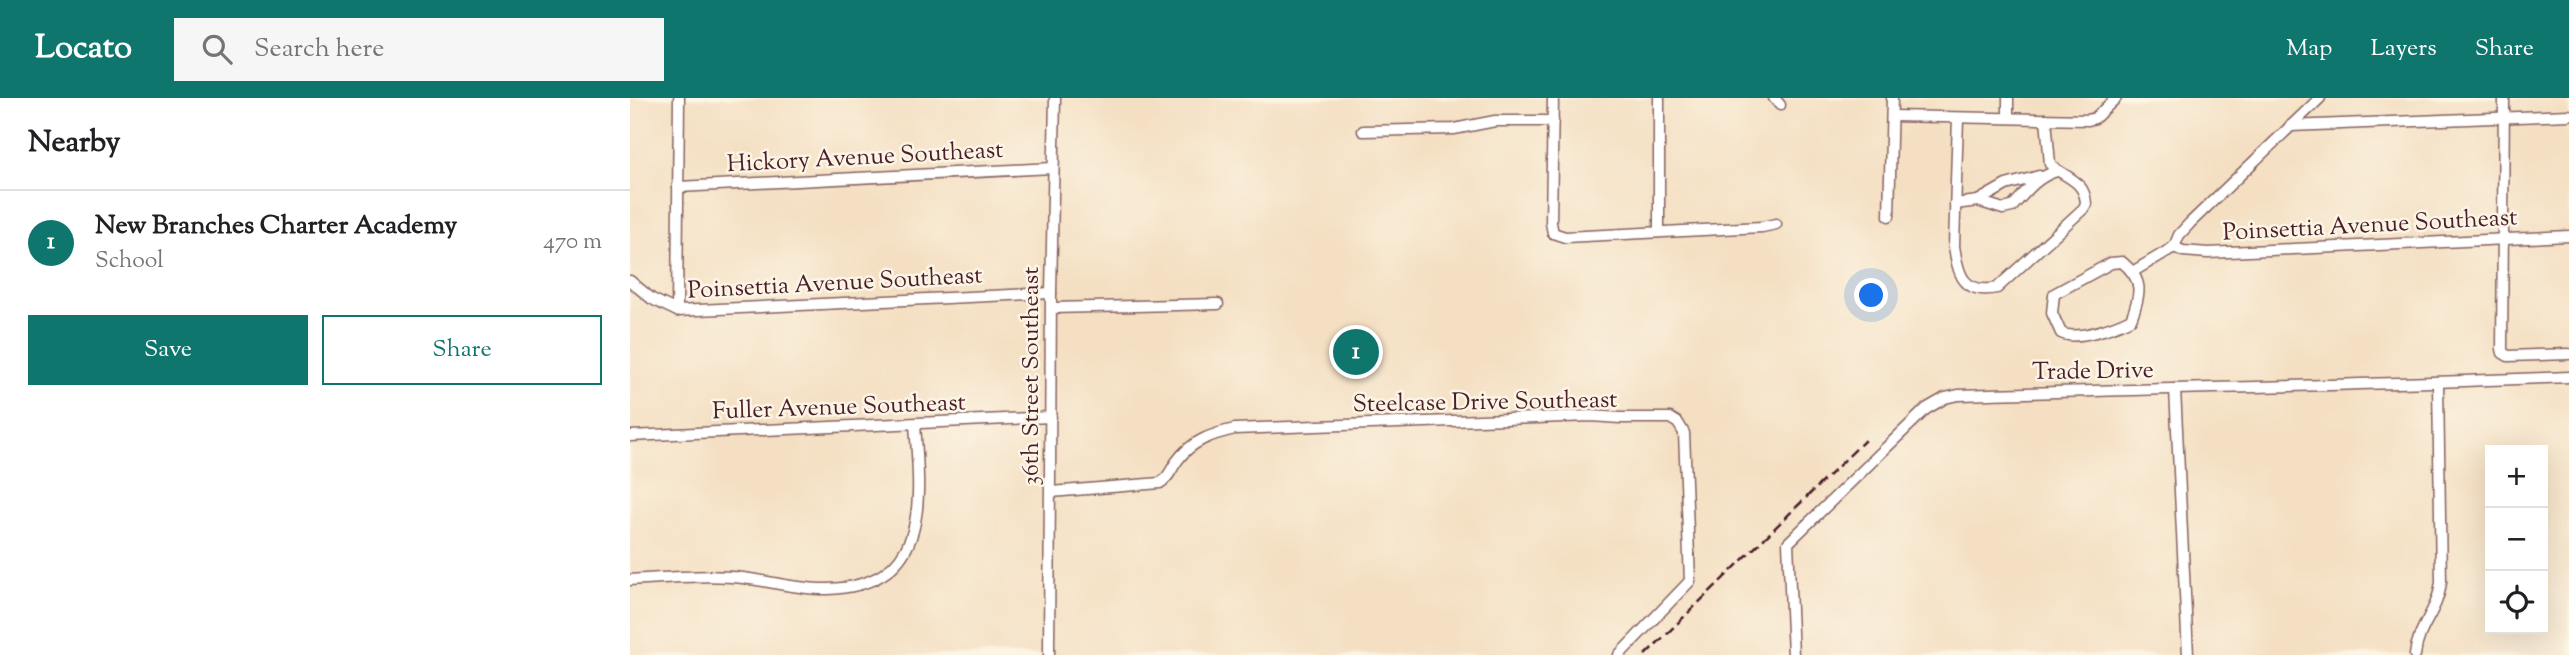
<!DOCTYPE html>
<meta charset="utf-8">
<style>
body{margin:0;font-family:"Sorts Mill Goudy",serif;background:#f6f6f6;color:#202124}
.controls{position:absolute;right:21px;bottom:21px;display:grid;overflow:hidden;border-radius:0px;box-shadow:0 7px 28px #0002}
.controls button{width:63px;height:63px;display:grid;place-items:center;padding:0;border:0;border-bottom:2px solid #e0e0e0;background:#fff;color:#202124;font:35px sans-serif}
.you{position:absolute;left:1242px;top:198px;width:24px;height:24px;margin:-18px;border:5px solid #fff;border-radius:50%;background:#1a73e8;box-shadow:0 0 0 10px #1a73e833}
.badge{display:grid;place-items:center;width:46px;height:46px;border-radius:50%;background:#0f766e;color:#fff;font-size:23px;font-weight:700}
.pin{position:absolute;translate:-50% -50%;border:4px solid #fff;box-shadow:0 2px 7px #0006}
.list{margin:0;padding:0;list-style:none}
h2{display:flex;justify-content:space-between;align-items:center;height:91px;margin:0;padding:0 28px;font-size:30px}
h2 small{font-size:23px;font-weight:400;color:#757577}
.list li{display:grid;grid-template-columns:46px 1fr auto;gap:21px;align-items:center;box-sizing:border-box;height:105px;padding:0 28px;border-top:2px solid #e0e0e0}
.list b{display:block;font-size:26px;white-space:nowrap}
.list p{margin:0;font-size:23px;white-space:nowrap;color:#757577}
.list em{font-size:23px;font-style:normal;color:#757577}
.actions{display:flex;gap:14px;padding:21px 28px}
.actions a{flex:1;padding:16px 0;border:2px solid #0f766e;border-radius:0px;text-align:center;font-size:24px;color:#0f766e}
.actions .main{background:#0f766e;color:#fff}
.icon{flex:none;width:38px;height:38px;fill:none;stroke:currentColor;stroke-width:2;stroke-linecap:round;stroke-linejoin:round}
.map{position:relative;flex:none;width:1939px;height:557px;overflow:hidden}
header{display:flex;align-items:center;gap:42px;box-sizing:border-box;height:98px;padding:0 35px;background:#0f766e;color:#fff}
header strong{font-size:33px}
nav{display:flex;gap:38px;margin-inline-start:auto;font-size:24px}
.search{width:490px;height:63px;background:#f6f6f6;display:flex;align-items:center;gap:18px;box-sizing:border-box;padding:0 24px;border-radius:0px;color:#757577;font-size:26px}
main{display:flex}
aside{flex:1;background:#fff}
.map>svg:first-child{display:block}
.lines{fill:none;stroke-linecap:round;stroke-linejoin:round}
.minor-casing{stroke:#866260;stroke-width:13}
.minor{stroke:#fff;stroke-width:10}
.rail{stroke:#4a1f2b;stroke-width:2.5;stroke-dasharray:10 5;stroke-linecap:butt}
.labels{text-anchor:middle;stroke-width:5;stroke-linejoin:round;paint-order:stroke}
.street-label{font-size:24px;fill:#4a1f2b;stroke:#fcf5e5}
</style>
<header>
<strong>Locato</strong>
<div class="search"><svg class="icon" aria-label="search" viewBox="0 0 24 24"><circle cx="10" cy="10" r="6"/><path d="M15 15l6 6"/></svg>Search here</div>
<nav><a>Map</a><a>Layers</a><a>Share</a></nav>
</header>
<main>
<aside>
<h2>Nearby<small></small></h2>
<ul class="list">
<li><span class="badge">1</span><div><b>New Branches Charter Academy</b><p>School</p></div><em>470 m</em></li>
</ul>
<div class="actions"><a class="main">Save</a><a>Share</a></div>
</aside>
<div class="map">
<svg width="1939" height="557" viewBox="0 0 1939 557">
<rect width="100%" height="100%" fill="#fcf5e5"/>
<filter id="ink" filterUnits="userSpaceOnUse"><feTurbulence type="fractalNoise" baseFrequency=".0143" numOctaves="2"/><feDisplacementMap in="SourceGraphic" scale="14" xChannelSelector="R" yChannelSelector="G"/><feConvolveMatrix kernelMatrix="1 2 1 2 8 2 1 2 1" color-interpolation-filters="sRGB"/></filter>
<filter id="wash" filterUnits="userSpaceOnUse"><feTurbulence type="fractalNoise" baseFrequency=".00686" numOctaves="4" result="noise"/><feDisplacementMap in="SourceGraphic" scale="28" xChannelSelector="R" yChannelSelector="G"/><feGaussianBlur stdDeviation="1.57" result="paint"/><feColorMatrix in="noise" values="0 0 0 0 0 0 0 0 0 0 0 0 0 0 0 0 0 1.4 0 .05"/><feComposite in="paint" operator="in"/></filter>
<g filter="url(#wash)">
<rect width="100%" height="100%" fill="#f4dfc2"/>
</g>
<g filter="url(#ink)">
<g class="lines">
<g class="minor-casing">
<g id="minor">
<polyline points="923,0 921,125 923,135 935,139 1132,129 1146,126"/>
<polyline points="1144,0 1150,7"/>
<polyline points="1874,0 1872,251 1873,255 1878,258 1939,256"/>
<polyline points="1262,18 1458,22 1465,20 1486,0"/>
<path d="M 1328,20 L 1324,148 C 1328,176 1333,197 1367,190 L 1453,111 L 1456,106 C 1455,81 1434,80 1420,66 L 1416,21"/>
<polyline points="1378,20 1378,0"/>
<polyline points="1660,28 1939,17"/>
<polyline points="733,33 824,31 865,23 923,23"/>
<polyline points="48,89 423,70"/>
<polyline points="1348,103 1376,87 1409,78"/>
<path d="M 1325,106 L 1348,103 L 1373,111 L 1382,109 C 1396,94 1406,79 1427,73"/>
<polyline points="1259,118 1262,0"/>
<polyline points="1029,134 1029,0"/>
<polyline points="1544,149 1553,153 1578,155 1939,138"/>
<polyline points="1544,149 1549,137 1560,125 1690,0"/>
<path d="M 1492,164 C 1514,182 1511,196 1501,221 C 1485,229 1447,243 1431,235 L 1422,215 L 1424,196 L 1481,165 Z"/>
<polyline points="1504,173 1544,149"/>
<polyline points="0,183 22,201 47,213 421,195"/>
<polyline points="422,210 588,206"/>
<polyline points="47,213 49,0"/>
<polyline points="1545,291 1558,557"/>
<polyline points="0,338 421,319"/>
<path d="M 421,394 L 530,385 C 539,380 541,371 547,363 C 561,343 582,336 605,331 L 961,318 L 990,320 L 1040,320 L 1048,325 L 1054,335 L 1060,483 L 989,557"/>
<path d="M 0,482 C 34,480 79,476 113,480 C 140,483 170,492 198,491 C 302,487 290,401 285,326"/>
<polyline points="419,557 421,195 425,0"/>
<path d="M 1163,557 L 1158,445 L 1296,311 L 1315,300 L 1328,297 C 1531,290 1735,288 1939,279"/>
<path d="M 1785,557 C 1788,527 1808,514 1811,484 L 1808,285"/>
</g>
</g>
<use href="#minor" class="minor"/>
<polyline class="rail" points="1015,557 1235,342"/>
</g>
</g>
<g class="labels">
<g class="street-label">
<text transform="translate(235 58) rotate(-3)" y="8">Hickory Avenue Southeast</text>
<text transform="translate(1740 126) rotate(-3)" y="8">Poinsettia Avenue Southeast</text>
<text transform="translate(205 184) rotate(-3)" y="8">Poinsettia Avenue Southeast</text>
<text transform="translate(1463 272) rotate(-1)" y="8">Trade Drive</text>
<text transform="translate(400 278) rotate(-90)" y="8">36th Street Southeast</text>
<text transform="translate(855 303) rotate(-1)" y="8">Steelcase Drive Southeast</text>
<text transform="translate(209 308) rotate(-2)" y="8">Fuller Avenue Southeast</text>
</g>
</g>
</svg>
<div class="controls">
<button>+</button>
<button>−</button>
<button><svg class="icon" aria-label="locate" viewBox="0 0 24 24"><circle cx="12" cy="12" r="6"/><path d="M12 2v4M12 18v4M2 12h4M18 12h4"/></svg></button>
</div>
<div class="you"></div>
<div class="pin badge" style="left:726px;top:254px">1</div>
</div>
</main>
